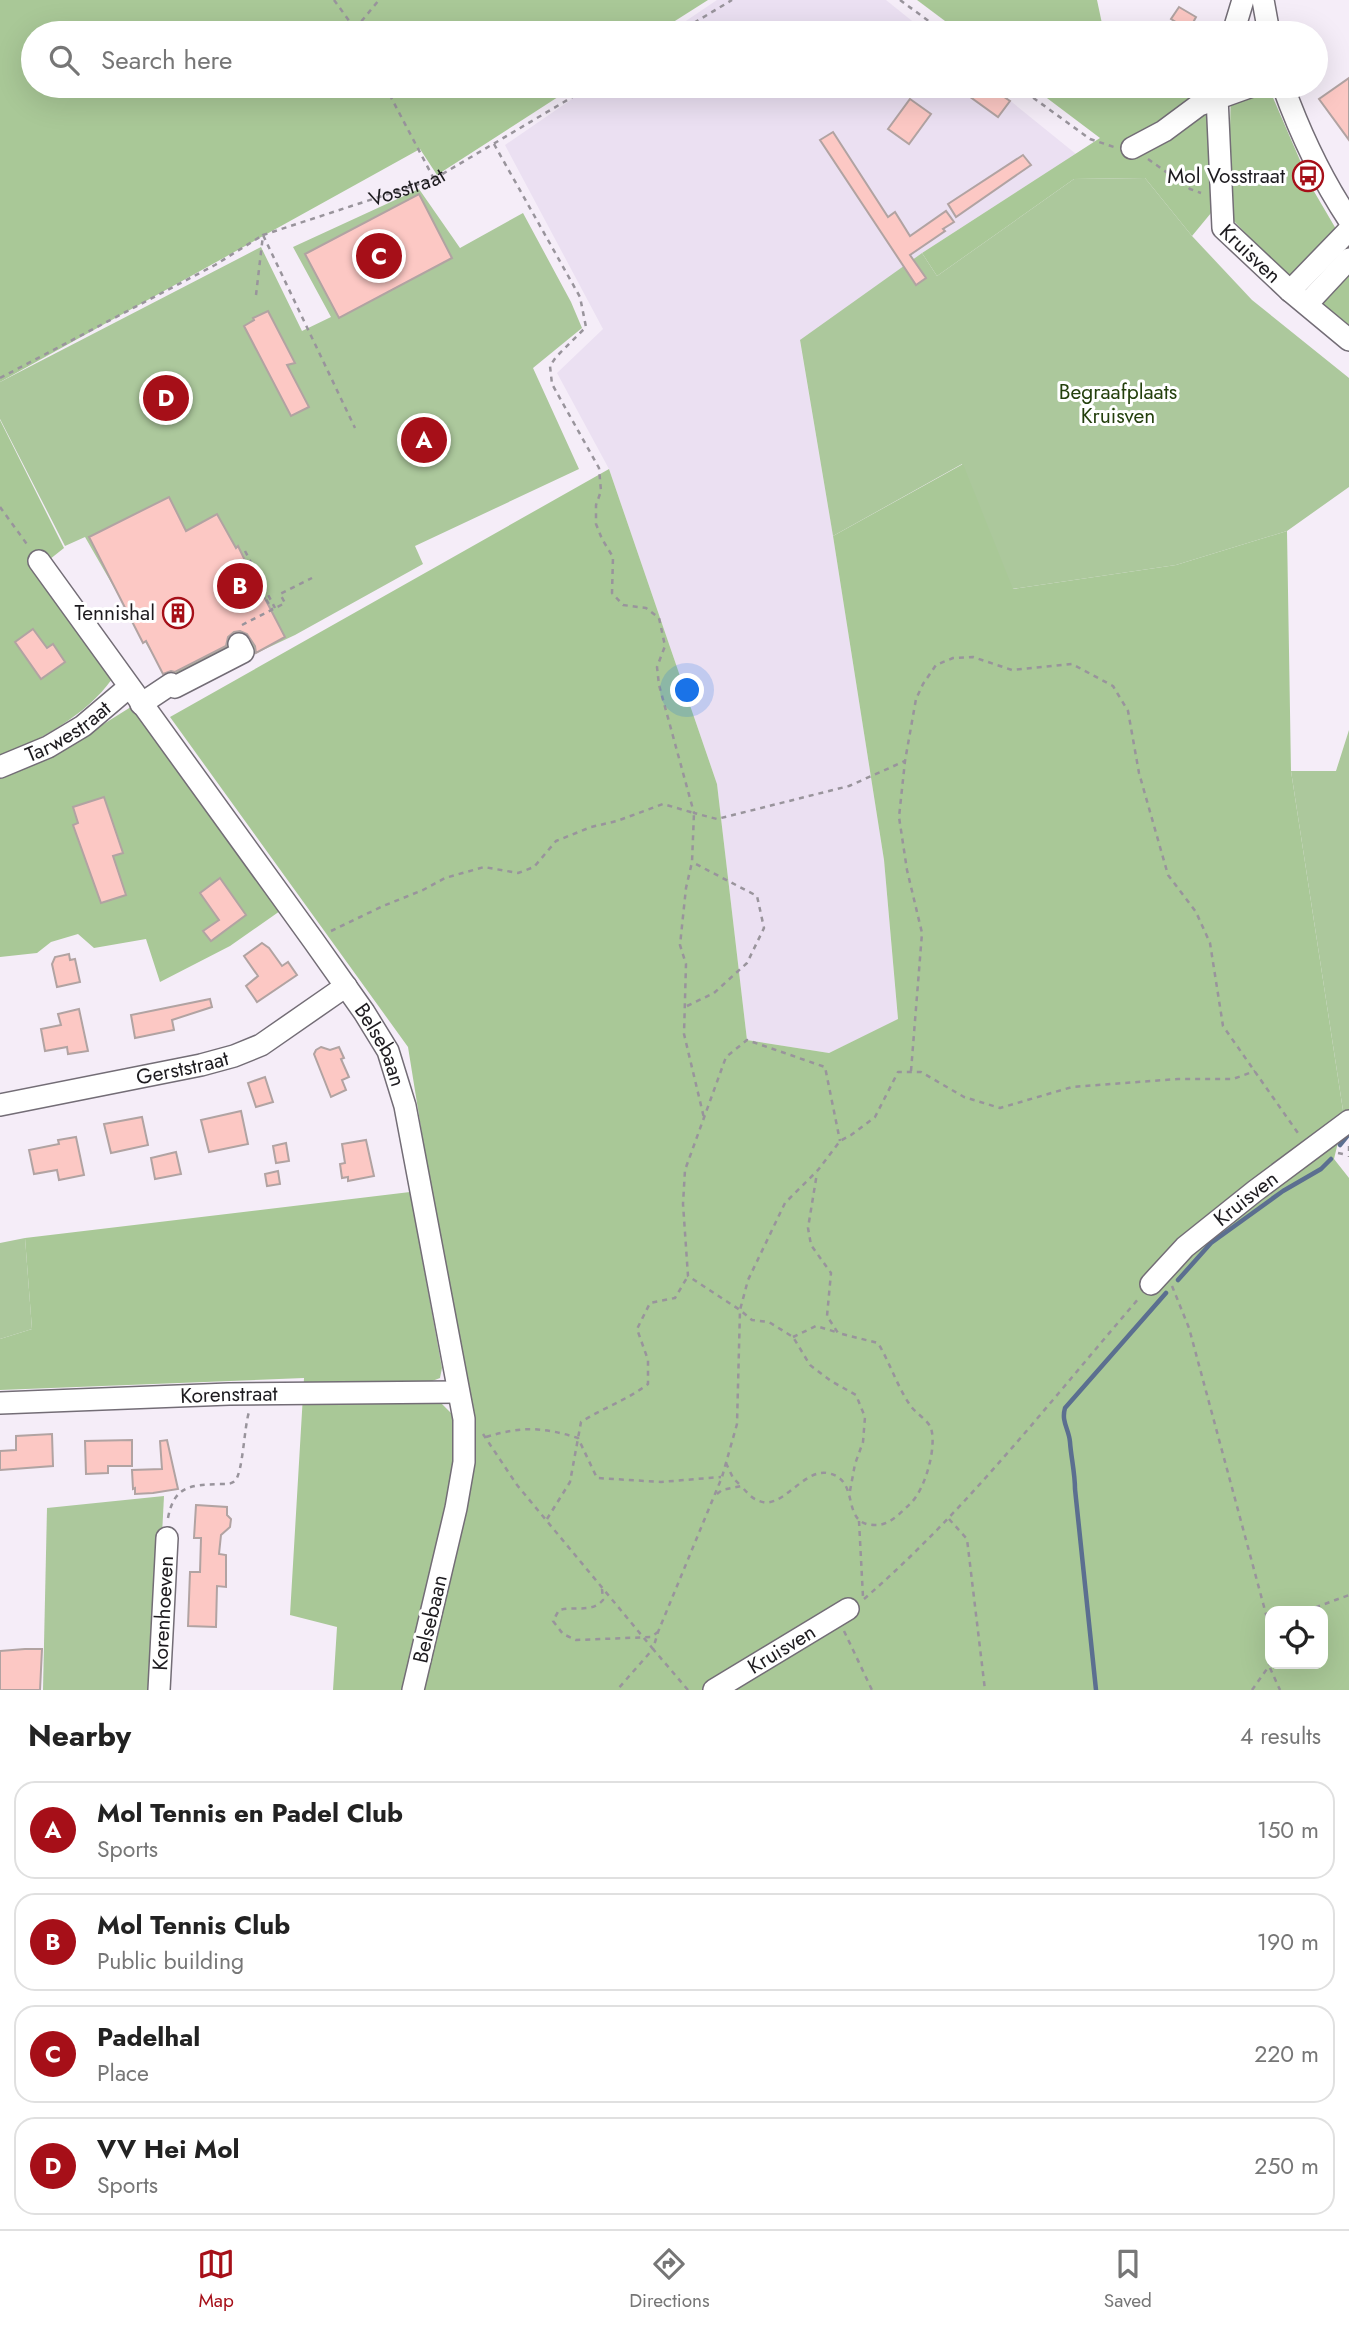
<!DOCTYPE html>
<style>
body{margin:0;font-family:Jost,sans-serif;background:#f6f6f6;color:#222}
.controls{position:absolute;right:21px;bottom:21px;display:grid;overflow:hidden;border-radius:14px;box-shadow:0 7px 28px #0002}
.controls button{width:63px;height:63px;display:grid;place-items:center;padding:0;border:0;border-bottom:2px solid #e0e0e0;background:#fff;color:#222;font:35px sans-serif}
.you{position:absolute;left:688px;top:691px;width:24px;height:24px;margin:-18px;border:5px solid #fff;border-radius:50%;background:#1a73e8;box-shadow:0 0 0 10px #1a73e833}
.badge{display:grid;place-items:center;width:46px;height:46px;border-radius:50%;background:#a60f18;color:#fff;font-size:23px;font-weight:700}
.pin{position:absolute;translate:-50% -50%;border:4px solid #fff;box-shadow:0 2px 7px #0006}
.list{margin:0;padding:0;list-style:none}
h2{display:flex;justify-content:space-between;align-items:center;height:91px;margin:0;padding:0 28px;font-size:30px}
h2 small{font-size:23px;font-weight:400;color:#767676}
.list li{display:grid;grid-template-columns:46px 1fr auto;gap:21px;align-items:center;box-sizing:border-box;height:98px;margin:0 14px 14px;padding:0 14px;border:2px solid #e0e0e0;border-radius:21px}
.list b{display:block;font-size:26px;white-space:nowrap}
.list p{margin:0;font-size:23px;white-space:nowrap;color:#767676}
.list em{font-size:23px;font-style:normal;color:#767676}
.icon{flex:none;width:38px;height:38px;fill:none;stroke:currentColor;stroke-width:2;stroke-linecap:round;stroke-linejoin:round}
.map{position:relative;flex:none;width:1349px;height:1690px;overflow:hidden}
.search{position:absolute;background:#fff;box-shadow:0 7px 28px #0002;left:21px;right:21px;top:21px;height:77px;display:flex;align-items:center;gap:18px;box-sizing:border-box;padding:0 24px;border-radius:38px;color:#767676;font-size:26px}
.sheet{height:539px;background:#fff}
nav{display:flex;justify-content:space-around;align-items:center;box-sizing:border-box;height:98px;border-top:2px solid #e0e0e0;background:#fff;font-size:19px;color:#767676}
nav a{display:grid;justify-items:center;gap:4px}
nav .on{color:#a60f18}
.map>svg:first-child{display:block}
.built{fill:#ebe0f2}
.green{fill:#acc89c}
.forest{fill:#a9c897;fill-rule:evenodd}
.lines{fill:none;stroke-linecap:round;stroke-linejoin:round}
.stream{stroke:#5b6f90;stroke-width:4.5}
.building{fill:#fcc8c4;stroke:#b1a3a2;stroke-width:2}
.minor-casing{stroke:#736d76;stroke-width:24}
.path{stroke:#99949c;stroke-width:2.5;stroke-dasharray:5 5;stroke-linecap:butt}
.minor{stroke:#fff;stroke-width:21}
.labels{text-anchor:middle;stroke-width:6;stroke-linejoin:round;paint-order:stroke}
.poi-label{font-size:21px;fill:#1d1b1f;stroke:#fff;text-anchor:end}
.street-label{font-size:21px;fill:#1d1b1f;stroke:#fff}
.park-label{font-size:21px;fill:#24400d;stroke:#fff}
</style>
<div class="map">
<svg width="1349" height="1690" viewBox="0 0 1349 1690">
<rect width="100%" height="100%" fill="#f5edf8"/>
<g class="built">
<polygon points="717,0 886,0 927,33 668,33"/>
<polygon points="591,86 992,86 1076,154 922,253 800,341 833,536 884,860 898,1020 829,1053 747,1040 717,784 609,469 557,373 603,329 505,145"/>
</g>
<g class="green">
<polygon points="1145,178 1192,236 1252,300 1349,378 1349,487 1287,531 1176,565 1012,589 962,464 833,536 800,340 922,253 937,276 1074,179"/>
<polygon points="419,189 460,248 523,213 571,302 582,328 533,368 579,469 415,546 423,564 295,635 174,692 85,537 65,546 0,419 0,382 261,247 302,331 331,317 293,247"/>
<polygon points="1349,730 1349,1113 1344,1117 1291,771 1336,771"/>
<polygon points="25,1238 32,1329 0,1339 0,1243"/>
<polygon points="164,1496 154,1690 43,1690 47,1508"/>
</g>
<g class="forest">
<polygon points="0,0 708,0 656,33 33,33 33,86 575,86 437,175 420,149 0,382"/>
<polygon points="917,0 1097,0 1104,33 961,33"/>
<polygon points="1031,86 1214,86 1212,119 1211,213 1192,236 1145,178 1074,179 937,276 922,253 1100,138"/>
<polygon points="1231,86 1268,86 1312,188 1336,229 1288,277 1228,215"/>
<polygon points="1349,271 1349,332 1318,305"/>
<path d="M 0,420 L 64,548 L 35,571 L 112,679 C 87,715 39,740 0,758 Z"/>
<path d="M 963,464 L 1013,589 L 1176,565 L 1287,531 L 1291,771 L 1344,1117 L 1334,1159 L 1349,1178 L 1349,1690 L 422,1690 L 466,1513 L 474,1458 L 408,1047 L 170,717 L 609,469 L 717,784 L 747,1040 L 829,1053 L 898,1019 L 884,860 L 833,536 ZM 1270,1611 L 1323,1611 L 1323,1664 L 1270,1664 Z"/>
<polygon points="134,705 280,911 230,946 160,982 146,939 94,948 78,934 51,942 37,953 0,957 0,779 51,757"/>
<polygon points="410,1192 442,1368 440,1378 427,1383 427,1399 441,1403 454,1416 452,1432 455,1468 450,1499 402,1690 333,1690 337,1627 290,1615 304,1378 0,1390 0,1339 32,1329 25,1238"/>
</g>
<g class="lines">
<g class="stream">
<polyline points="1340,1145 1349,1134"/>
<polyline points="1178,1280 1211,1243 1283,1191 1321,1169 1331,1159"/>
<path d="M 1096,1690 L 1075,1489 C 1075,1473 1071,1457 1070,1442 C 1069,1429 1061,1422 1065,1408 L 1166,1293"/>
</g>
</g>
<g class="building">
<polygon points="1179,7 1196,17 1189,30 1171,19"/>
<polygon points="1349,78 1349,140 1319,99"/>
<polygon points="955,86 988,86 1010,101 998,117"/>
<polygon points="910,99 931,114 909,144 888,129"/>
<polygon points="833,132 888,217 895,212 910,236 946,211 954,222 943,229 945,231 910,255 926,278 916,285 820,140"/>
<polygon points="1023,155 1031,165 956,217 948,204"/>
<polygon points="419,194 452,258 339,318 305,254"/>
<polygon points="268,311 295,363 287,365 309,407 291,416 244,326 254,320 253,318"/>
<polygon points="169,497 186,531 217,514 236,548 238,546 253,577 257,575 263,588 260,589 285,637 256,653 255,646 247,634 240,631 234,632 228,637 226,646 175,672 171,671 163,674 146,641 143,643 89,537"/>
<polygon points="33,629 47,648 53,644 65,662 41,679 15,642"/>
<polygon points="104,797 123,853 113,856 126,895 101,903 73,825 78,823 73,807"/>
<polygon points="220,878 246,915 211,941 203,931 219,920 200,893"/>
<polygon points="262,943 269,948 282,966 288,962 297,975 257,1002 246,986 258,976 244,956"/>
<polygon points="69,954 70,960 75,959 80,982 57,987 52,964 55,957"/>
<polygon points="210,999 212,1007 172,1020 174,1030 135,1038 131,1015"/>
<polygon points="79,1009 88,1051 68,1054 67,1047 45,1051 41,1029 61,1025 58,1014"/>
<polygon points="321,1047 330,1050 339,1047 344,1058 341,1059 349,1077 342,1080 346,1090 331,1097 314,1054 316,1050"/>
<polygon points="265,1077 273,1102 256,1107 248,1083"/>
<polygon points="241,1111 248,1144 209,1152 201,1120"/>
<polygon points="142,1117 148,1145 111,1153 104,1124"/>
<polygon points="76,1137 84,1175 59,1180 57,1170 34,1174 29,1150 59,1144 58,1140"/>
<polygon points="366,1140 374,1176 348,1181 348,1177 342,1178 340,1164 345,1163 342,1144"/>
<polygon points="286,1143 289,1161 276,1163 273,1146"/>
<polygon points="176,1152 181,1174 155,1179 151,1158"/>
<polygon points="278,1171 280,1184 267,1186 265,1174"/>
<polygon points="52,1434 53,1466 0,1470 0,1451 16,1450 16,1436"/>
<polygon points="132,1440 132,1466 108,1466 108,1473 86,1474 85,1441"/>
<polygon points="167,1440 178,1489 153,1493 135,1494 135,1488 133,1489 132,1470 162,1469 160,1441"/>
<polygon points="196,1505 227,1507 227,1515 231,1519 230,1527 221,1535 219,1554 226,1555 226,1587 217,1586 216,1627 188,1626 190,1572 200,1572 201,1538 194,1538"/>
<polygon points="25,1649 42,1649 40,1690 0,1690 0,1651"/>
</g>
<g class="lines">
<g class="minor-casing">
<g id="minor">
<polyline points="1263,0 1269,33"/>
<polyline points="1233,33 1243,0"/>
<path id="s2" d="M 1220,86 L 1217,97 L 1223,228 L 1290,291 L 1349,340"/>
<path d="M 1283,86 C 1300,133 1321,178 1349,220"/>
<polyline points="1132,148 1164,131 1199,105 1252,86"/>
<polyline points="1290,291 1349,230"/>
<polyline points="1307,304 1349,259"/>
<path id="s3" d="M 39,561 L 313,940 L 364,1012 L 388,1051 L 405,1106 L 464,1419 L 464,1462 L 456,1508 L 413,1690"/>
<polyline points="141,704 171,684 175,687 243,652 239,644"/>
<path id="s4" d="M 0,767 L 48,747 L 83,726 L 129,687"/>
<path id="s5" d="M 0,1105 L 201,1065 L 234,1056 L 261,1045 L 346,986"/>
<path id="s6" d="M 1151,1284 L 1185,1247 L 1255,1191 L 1349,1121"/>
<path id="s7" d="M 0,1403 L 229,1394 L 458,1392"/>
<path id="s8" d="M 159,1690 L 167,1538"/>
<path id="s9" d="M 714,1690 L 848,1609"/>
</g>
</g>
<g class="path">
<polyline points="334,0 358,33"/>
<polyline points="900,0 945,33"/>
<polyline points="355,29 379,0"/>
<polyline points="677,33 732,0"/>
<polyline points="385,86 434,179"/>
<polyline points="1017,86 1090,139 1114,147"/>
<polyline points="494,144 580,297 586,327 556,357 550,366 552,384 599,468 601,491 596,505 596,524 602,539 613,557 612,593 623,605 646,608 659,618 665,646 657,667 659,685 694,813 717,819 849,786 905,761"/>
<polyline points="1148,159 1190,189 1201,193"/>
<path id="s1" d="M 256,295 L 263,235 L 434,179 L 591,86"/>
<polyline points="0,378 215,265 263,235 355,428"/>
<polyline points="0,507 29,547"/>
<polyline points="245,551 275,608"/>
<polyline points="261,591 272,609"/>
<polyline points="242,625 285,603 280,594 312,578"/>
<polyline points="331,931 383,906 423,890 445,878 484,867 518,873 534,867 556,841 591,827 617,821 663,804 694,813 692,862 686,888 680,945 686,964 684,1034 704,1118"/>
<polyline points="687,1006 714,993 747,963 764,928 757,896 692,862"/>
<polyline points="911,1071 922,933 907,870 899,817 905,761 916,699 923,684 936,665 953,658 973,657 1012,670 1072,664 1113,686 1128,711 1139,773 1168,875 1196,912 1210,943 1223,1026 1300,1136"/>
<polyline points="1349,1146 1349,1157"/>
<polyline points="1338,1153 1347,1155"/>
<polyline points="1172,1286 1189,1328 1270,1629"/>
<polyline points="793,1337 816,1326 836,1332"/>
<polyline points="483,1434 517,1485 653,1649 617,1690"/>
<path d="M 486,1437 C 522,1426 543,1427 578,1438 L 597,1478 L 661,1482 L 721,1477"/>
<polyline points="726,1463 733,1478 741,1486"/>
<polyline points="850,1491 855,1464 863,1442 865,1417 856,1395 831,1381 810,1365 793,1337 769,1322 752,1320 740,1310 748,1280 785,1203 818,1170 840,1141 851,1135 875,1117 898,1072 921,1072 964,1097 1000,1108 1072,1087 1178,1079 1233,1079 1255,1071"/>
<path d="M 717,1494 L 722,1490 L 741,1486 C 745,1490 751,1498 757,1500 C 781,1513 802,1469 827,1473 C 863,1479 838,1526 876,1525 C 891,1525 901,1512 911,1503 C 925,1489 937,1448 931,1428 C 927,1419 915,1413 910,1405 C 897,1386 890,1363 878,1343 L 838,1333 L 827,1316 L 831,1273 L 811,1245 L 808,1228 L 817,1173"/>
<path d="M 168,1518 C 174,1486 190,1485 219,1484 C 225,1484 230,1485 235,1481 C 243,1472 244,1428 249,1412"/>
<path d="M 547,1519 L 570,1482 L 581,1422 C 603,1408 627,1400 648,1384 L 648,1360 L 637,1329 L 650,1303 L 675,1298 L 688,1276"/>
<polyline points="949,1519 967,1539 985,1690"/>
<polyline points="859,1521 863,1597"/>
<path d="M 602,1589 L 603,1600 C 592,1613 575,1606 559,1610 L 553,1621 L 563,1634 L 576,1640 L 651,1637 L 658,1632"/>
<path d="M 864,1599 C 967,1510 1051,1400 1140,1297"/>
<polyline points="1306,1611 1349,1595"/>
<polyline points="844,1631 872,1690"/>
<polyline points="1270,1668 1280,1690"/>
<polyline points="688,1690 653,1649 658,1632 722,1477 737,1424 740,1310 688,1276 683,1204 685,1170 726,1057 747,1040 825,1067 840,1141"/>
<polyline points="1252,1690 1269,1666 1270,1656"/>
</g>
<use href="#minor" class="minor"/>
</g>
<defs>
<g id="bus-ring" transform="scale(1.575)"><circle r="9.5" fill="#fff" stroke="#a60f18" stroke-width="1.5"/><path d="M-5-6H5V4H4V6H2V4H-2V6H-4V4H-5ZM-3.5-4V0h7V-4ZM-3.5 1.2v1.5H-2V1.2ZM2 1.2v1.5H3.5V1.2Z" fill="#a60f18"/></g>
<g id="building-ring" transform="scale(1.575)"><circle r="9.5" fill="#fff" stroke="#a60f18" stroke-width="1.5"/><path d="M-4-6H4V6H1V3H-1V6H-4ZM-2.5-4.3h1.7v1.8h-1.7ZM.8-4.3h1.7v1.8H.8ZM-2.5-1h1.7V.8h-1.7ZM.8-1h1.7V.8H.8Z" fill="#a60f18"/></g>
</defs>
<g fill-rule="evenodd">
<use href="#bus-ring" x="1308" y="176"/>
<use href="#building-ring" x="178" y="613"/>
</g>
<g class="labels">
<g class="poi-label">
<text x="1285" y="183">Mol Vosstraat</text>
<text x="155" y="620">Tennishal</text>
</g>
<g class="street-label">
<text dy="7" stroke="none"><textPath href="#s1" startOffset="212">Vosstraat</textPath></text>
<text dy="7" stroke="none"><textPath href="#s2" startOffset="180">Kruisven</textPath></text>
<text dy="7" stroke="none"><textPath href="#s4" startOffset="77">Tarwestraat</textPath></text>
<text dy="7" stroke="none"><textPath href="#s3" startOffset="593">Belsebaan</textPath></text>
<text dy="7" stroke="none"><textPath href="#s5" startOffset="186">Gerststraat</textPath></text>
<text dy="7" stroke="none"><textPath href="#s6" startOffset="128">Kruisven</textPath></text>
<text dy="7" stroke="none"><textPath href="#s7" startOffset="229">Korenstraat</textPath></text>
<text dy="7" stroke="none"><textPath href="#s8" startOffset="77">Korenhoeven</textPath></text>
<text transform="translate(430 1619) rotate(-77)" y="7">Belsebaan</text>
<text dy="7" stroke="none"><textPath href="#s9" startOffset="79">Kruisven</textPath></text>
</g>
<g class="park-label">
<text x="1118" y="399">Begraafplaats<tspan x="1118" dy="24">Kruisven</tspan></text>
</g>
</g>
</svg>
<div class="controls">
<button><svg class="icon" aria-label="locate" viewBox="0 0 24 24"><circle cx="12" cy="12" r="6"/><path d="M12 2v4M12 18v4M2 12h4M18 12h4"/></svg></button>
</div>
<div class="you"></div>
<div class="pin badge" style="left:424px;top:440px">A</div>
<div class="pin badge" style="left:240px;top:586px">B</div>
<div class="pin badge" style="left:379px;top:256px">C</div>
<div class="pin badge" style="left:166px;top:398px">D</div>
<div class="search"><svg class="icon" aria-label="search" viewBox="0 0 24 24"><circle cx="10" cy="10" r="6"/><path d="M15 15l6 6"/></svg>Search here</div>
</div>
<section class="sheet">
<h2>Nearby<small>4 results</small></h2>
<ul class="list">
<li><span class="badge">A</span><div><b>Mol Tennis en Padel Club</b><p>Sports</p></div><em>150 m</em></li>
<li><span class="badge">B</span><div><b>Mol Tennis Club</b><p>Public building</p></div><em>190 m</em></li>
<li><span class="badge">C</span><div><b>Padelhal</b><p>Place</p></div><em>220 m</em></li>
<li><span class="badge">D</span><div><b>VV Hei Mol</b><p>Sports</p></div><em>250 m</em></li>
</ul>
</section>
<nav>
<a class="on"><svg class="icon" aria-label="map" viewBox="0 0 24 24"><path d="M3 6l6-2 6 2 6-2v14l-6 2-6-2-6 2zM9 4v14M15 6v14"/></svg>Map</a>
<a><svg class="icon" aria-label="directions" viewBox="0 0 24 24"><path d="M12 3l9 9-9 9-9-9zM9 14v-3h6M13 9l2 2-2 2"/></svg>Directions</a>
<a><svg class="icon" aria-label="saved" viewBox="0 0 24 24"><path d="M7 4h10v16l-5-4-5 4z"/></svg>Saved</a>
</nav>
